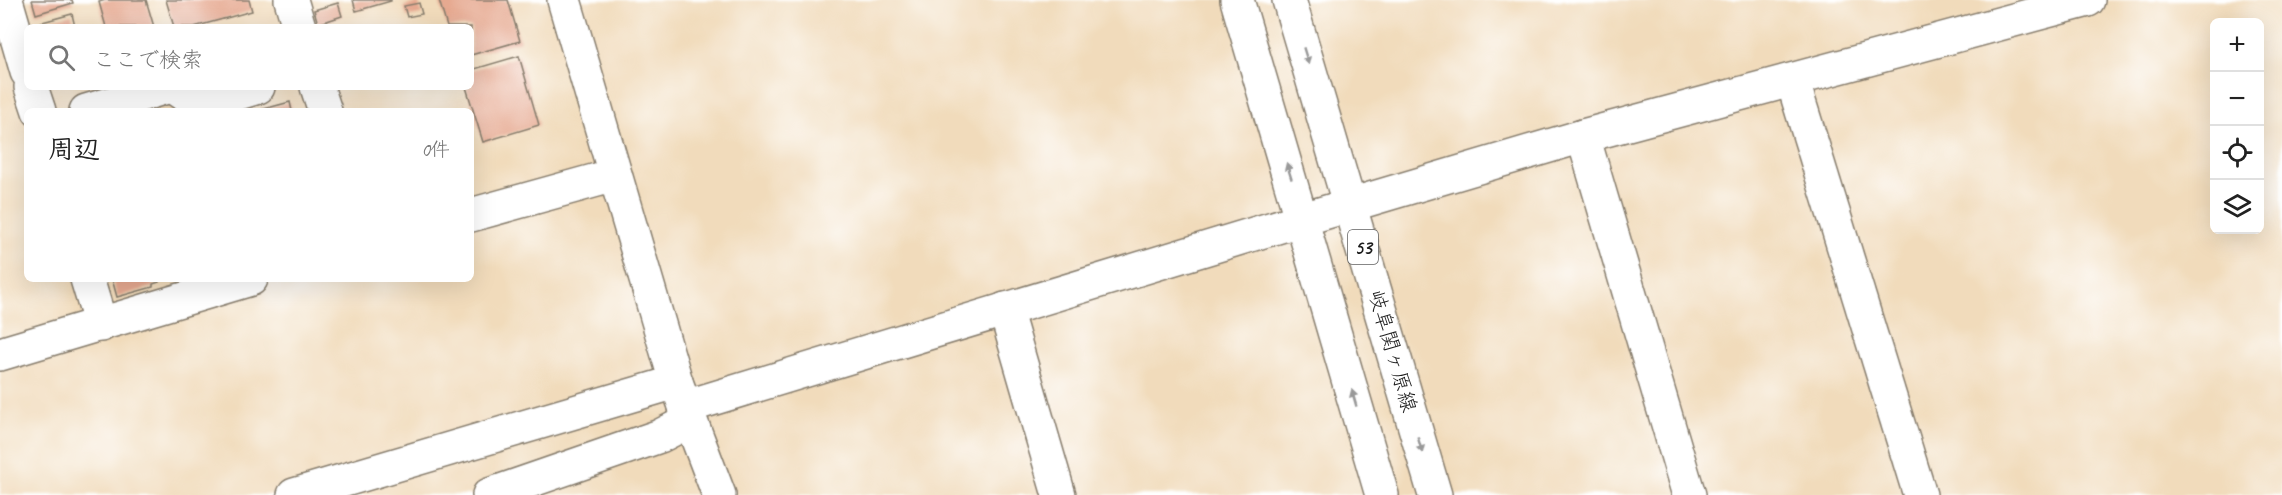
<!DOCTYPE html>
<html lang="ja">
<meta charset="utf-8">
<style>
body{margin:0;font-family:Caveat,"Klee One",sans-serif;background:#f2f2f2;color:#222}
.controls{position:absolute;right:18px;top:18px;display:grid;overflow:hidden;border-radius:9px;box-shadow:0 6px 24px #0002}
.controls button{width:54px;height:54px;display:grid;place-items:center;padding:0;border:0;border-bottom:2px solid #e0e0e0;background:#fff;color:#222;font:30px sans-serif}
.list{margin:0;padding:0;list-style:none}
h2{display:flex;justify-content:space-between;align-items:center;height:78px;margin:0;padding:0 24px;font-size:26px}
h2 small{font-size:20px;font-weight:400;color:#767676}
.icon{flex:none;width:33px;height:33px;fill:none;stroke:currentColor;stroke-width:2;stroke-linecap:round;stroke-linejoin:round}
.map{position:relative;flex:none;width:2282px;height:495px;overflow:hidden}
.search{position:absolute;background:#fff;box-shadow:0 6px 24px #0002;left:24px;top:24px;width:450px;height:66px;display:flex;align-items:center;gap:15px;box-sizing:border-box;padding:0 21px;border-radius:9px;color:#767676;font-size:22px}
.panel{position:absolute;background:#fff;box-shadow:0 6px 24px #0002;left:24px;top:108px;width:450px;height:174px;border-radius:9px}
.map>svg:first-child{display:block}
.building{fill:#e6a990}
.lines{fill:none;stroke-linecap:round;stroke-linejoin:round}
.street-casing{stroke:#867c6c;stroke-width:36}
.secondary-casing{stroke:#867c6c;stroke-width:36}
.primary-casing{stroke:#867c6c;stroke-width:36}
.street{stroke:#fff;stroke-width:33}
.secondary{stroke:#fff;stroke-width:33}
.primary{stroke:#fff;stroke-width:33}
.oneway{fill:#999}
.labels{text-anchor:middle;stroke-width:5;stroke-linejoin:round;paint-order:stroke}
.shield{fill:#fff;stroke:#606060;stroke-width:1.5}
.shield-label{font-size:20px;font-weight:bold;fill:#1c1c1c}
.street-label{font-size:21px;fill:#1c1c1c;stroke:#fff}
</style>
<div class="map">
<svg width="2282" height="495" viewBox="0 0 2282 495">
<rect width="100%" height="100%" fill="#fff"/>
<filter id="ink" filterUnits="userSpaceOnUse"><feTurbulence type="fractalNoise" baseFrequency=".0167" numOctaves="2"/><feDisplacementMap in="SourceGraphic" scale="12" xChannelSelector="R" yChannelSelector="G"/><feConvolveMatrix kernelMatrix="1 2 1 2 8 2 1 2 1" color-interpolation-filters="sRGB"/></filter>
<filter id="wash" filterUnits="userSpaceOnUse"><feTurbulence type="fractalNoise" baseFrequency=".008" numOctaves="4" result="noise"/><feDisplacementMap in="SourceGraphic" scale="24" xChannelSelector="R" yChannelSelector="G"/><feGaussianBlur stdDeviation="1.35" result="paint"/><feColorMatrix in="noise" values="0 0 0 0 0 0 0 0 0 0 0 0 0 0 0 0 0 1.4 0 .05"/><feComposite in="paint" operator="in"/></filter>
<g filter="url(#wash)">
<rect width="100%" height="100%" fill="#f1dbbb"/>
<g id="blocks">
<g class="building">
<polygon points="32,0 72,0 73,3 36,14"/>
<polygon points="105,0 146,0 154,27 106,27 99,2"/>
<polygon points="166,0 249,0 252,11 194,27 174,27"/>
<polygon points="353,0 391,0 391,1 356,11"/>
<polygon points="439,0 508,0 520,41 471,55 471,27 447,27"/>
<polygon points="338,3 342,16 318,24 314,10"/>
<polygon points="419,3 422,14 407,17 404,6"/>
<polygon points="72,14 75,27 36,27 35,24"/>
<polygon points="519,56 539,125 483,142 466,87 471,87 471,70"/>
<polygon points="290,102 292,111 260,111 260,110"/>
<polygon points="112,279 158,279 159,282 153,284 153,287 117,297"/>
</g>
</g>
</g>
<g filter="url(#ink)">
<use href="#blocks" fill-opacity="0" stroke="#867c6c" stroke-width="1.5"/>
<g class="lines">
<g class="street-casing">
<g id="street">
<polyline points="6,0 27,72"/>
<polyline points="291,0 299,27"/>
<polyline points="564,0 676,382 719,495"/>
<polyline points="1793,82 1920,495"/>
<polyline points="31,87 39,111"/>
<polyline points="173,87 200,105 258,87"/>
<polyline points="317,87 325,111"/>
<polyline points="86,111 167,87"/>
<polyline points="1583,136 1689,495"/>
<polyline points="471,215 615,175"/>
<polyline points="87,279 101,325"/>
<polyline points="1005,309 1059,495"/>
<polyline points="0,354 251,279"/>
<polyline points="294,495 676,382"/>
<polyline points="489,495 660,436 689,421"/>
</g>
</g>
<g class="secondary-casing">
<polyline id="secondary" points="685,407 1303,219 1583,136 2088,0"/>
</g>
<g class="primary-casing">
<g id="primary">
<polyline points="1237,0 1382,495"/>
<polyline points="1289,0 1435,495"/>
</g>
</g>
<use href="#street" class="street"/>
<use href="#secondary" class="secondary"/>
<use href="#primary" class="primary"/>
</g>
<defs><path id="oneway-solid" d="M-6-.8H1V-3.2L6.5 0L1 3.2V.8H-6Z" transform="scale(1.5)"/></defs>
<g class="oneway">
<use href="#oneway-solid" transform="translate(1306 56) rotate(73)"/>
<use href="#oneway-solid" transform="translate(1289 171) rotate(-107)"/>
<use href="#oneway-solid" transform="translate(1354 398) rotate(-106)"/>
<use href="#oneway-solid" transform="translate(1420 445) rotate(74)"/>
</g>
</g>
<g class="labels">
<rect class="shield" x="1348" y="230" width="30" height="34" rx="4.5"/>
<g class="shield-label">
<text x="1363" y="254">53</text>
</g>
<g class="street-label">
<text transform="translate(1393 351) rotate(74)" y="7">岐阜関ヶ原線</text>
</g>
</g>
</svg>
<div class="controls">
<button>+</button>
<button>−</button>
<button><svg class="icon" aria-label="locate" viewBox="0 0 24 24"><circle cx="12" cy="12" r="6"/><path d="M12 2v4M12 18v4M2 12h4M18 12h4"/></svg></button>
<button><svg class="icon" aria-label="layers" viewBox="0 0 24 24"><path d="M12 4l9 5-9 5-9-5zM3 14l9 5 9-5"/></svg></button>
</div>
<div class="search"><svg class="icon" aria-label="search" viewBox="0 0 24 24"><circle cx="10" cy="10" r="6"/><path d="M15 15l6 6"/></svg>ここで検索</div>
<section class="panel">
<h2>周辺<small>0件</small></h2>
<ul class="list">
</ul>
</section>
</div>
